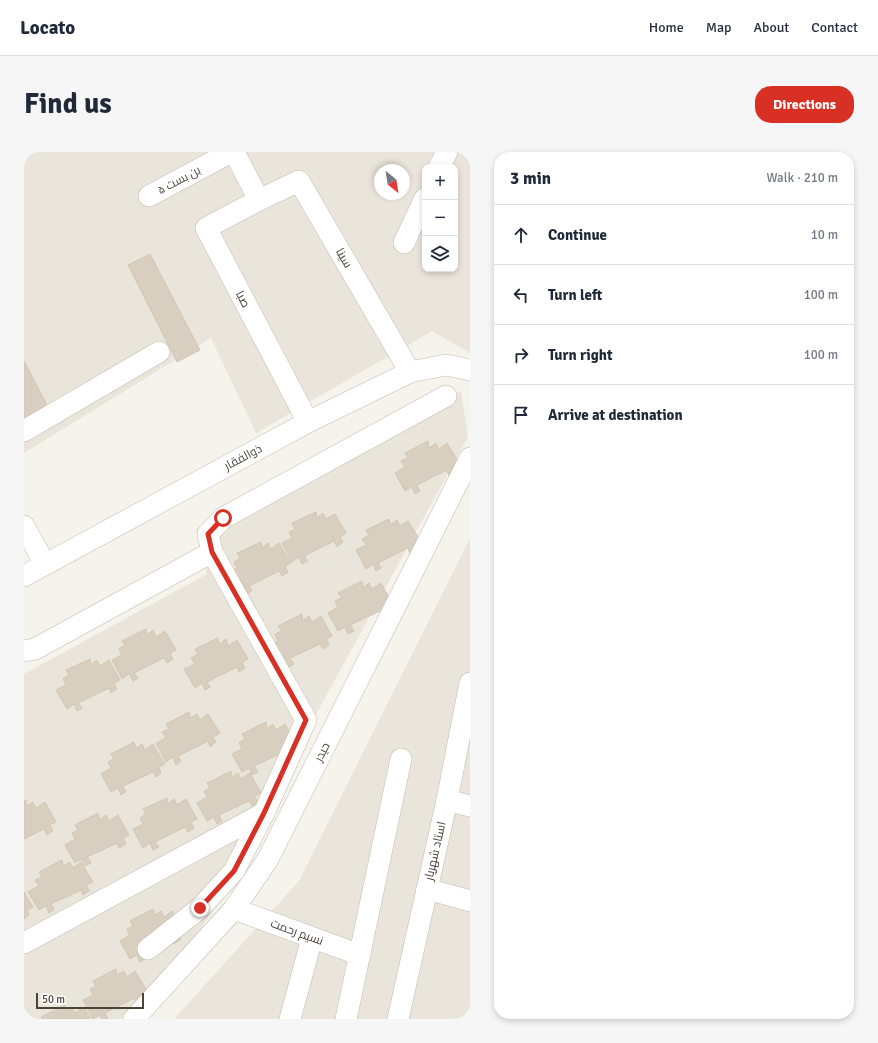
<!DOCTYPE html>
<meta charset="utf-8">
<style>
body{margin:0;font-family:Signika,Cairo,sans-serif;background:#f6f6f7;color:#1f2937}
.controls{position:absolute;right:12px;top:12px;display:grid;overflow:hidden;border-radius:8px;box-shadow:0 2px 6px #0003}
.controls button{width:36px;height:36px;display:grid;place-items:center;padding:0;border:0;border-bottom:1px solid #e0e1e3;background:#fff;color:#1f2937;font:20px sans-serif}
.compass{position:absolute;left:350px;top:12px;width:36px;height:36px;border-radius:50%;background:#fff;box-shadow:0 2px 6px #0003;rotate:150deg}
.scale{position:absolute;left:12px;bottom:10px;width:108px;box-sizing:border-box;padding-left:4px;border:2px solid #4b4439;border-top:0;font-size:11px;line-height:14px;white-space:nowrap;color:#4b4439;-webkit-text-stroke:3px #fff;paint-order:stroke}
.stop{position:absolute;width:12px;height:12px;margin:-9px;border:3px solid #d93025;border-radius:50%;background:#fff}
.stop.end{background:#d93025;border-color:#fff;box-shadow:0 1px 4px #0008}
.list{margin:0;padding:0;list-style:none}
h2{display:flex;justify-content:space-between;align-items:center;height:52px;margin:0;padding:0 16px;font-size:17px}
h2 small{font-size:13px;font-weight:400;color:#747a83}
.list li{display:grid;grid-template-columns:26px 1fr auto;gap:12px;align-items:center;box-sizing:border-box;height:60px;padding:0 16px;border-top:1px solid #e0e1e3}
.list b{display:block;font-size:15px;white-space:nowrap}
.list em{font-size:13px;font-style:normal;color:#747a83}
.icon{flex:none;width:22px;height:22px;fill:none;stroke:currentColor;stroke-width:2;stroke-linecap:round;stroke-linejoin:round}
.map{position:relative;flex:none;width:446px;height:867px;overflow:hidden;border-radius:16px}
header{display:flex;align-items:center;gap:24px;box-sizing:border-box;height:56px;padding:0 20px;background:#fff;border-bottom:1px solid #e0e1e3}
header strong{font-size:19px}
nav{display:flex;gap:22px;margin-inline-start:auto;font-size:14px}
.intro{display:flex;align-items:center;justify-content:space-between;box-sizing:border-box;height:96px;padding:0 24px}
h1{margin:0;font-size:28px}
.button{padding:10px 18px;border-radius:16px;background:#d93025;color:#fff;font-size:14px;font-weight:700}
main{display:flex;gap:24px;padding:0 24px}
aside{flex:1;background:#fff;border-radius:16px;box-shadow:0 2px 6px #0003}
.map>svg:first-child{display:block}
.residential{fill:#eae5da;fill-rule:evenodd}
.building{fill:#d8cfc1;stroke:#d3c7b4}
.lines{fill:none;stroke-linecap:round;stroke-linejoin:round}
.minor-casing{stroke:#c2bbae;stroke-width:22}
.minor{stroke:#fff;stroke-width:21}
.route{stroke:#d93025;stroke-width:5}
.labels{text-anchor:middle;stroke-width:3.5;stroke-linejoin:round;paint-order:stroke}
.street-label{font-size:12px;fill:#4b4439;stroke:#fff}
</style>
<header>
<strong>Locato</strong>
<nav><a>Home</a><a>Map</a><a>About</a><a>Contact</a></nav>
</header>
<div class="intro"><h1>Find us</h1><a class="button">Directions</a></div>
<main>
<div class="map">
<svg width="446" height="867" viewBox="0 0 446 867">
<rect width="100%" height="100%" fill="#f6f3ec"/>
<g class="residential">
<path d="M 0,0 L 446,0 L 446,201 L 408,179 L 232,281 L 187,186 L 0,301 ZM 401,15 L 431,15 L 431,117 L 401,117 ZM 356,18 L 380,18 L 380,42 L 356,42 Z"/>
<polygon points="437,239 444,285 210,712 174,783 98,867 0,867 0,522 183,422 172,377"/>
<polygon points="446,386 446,867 150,867 275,729"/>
</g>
<g class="building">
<polygon points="126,102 176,198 153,210 104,113"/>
<polygon points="0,209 25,257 2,269 0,266"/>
<polygon points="404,289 405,296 412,291 415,297 423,291 435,311 428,314 431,320 425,324 423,318 393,333 396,339 391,342 388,335 381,339 371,321 381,315 377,309 384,306 381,301"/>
<polygon points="292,360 293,366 299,361 302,367 311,362 322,381 316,385 319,390 313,395 310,389 280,404 284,409 278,412 275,405 268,410 258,391 268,386 265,380 271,377 268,371"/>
<polygon points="365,367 367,373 373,368 376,374 384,369 396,388 390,391 392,397 386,402 384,396 354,411 357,416 352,419 349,412 342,417 332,398 342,393 338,387 345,383 342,378"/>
<polygon points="237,390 238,396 244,391 247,397 255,391 267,411 261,414 264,420 258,424 255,419 225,434 228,439 223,442 220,435 213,439 203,421 213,416 210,410 216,406 213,401"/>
<polygon points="338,429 339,436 345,431 348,437 357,431 368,451 359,464 356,459 326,473 330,479 324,482 321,475 314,479 304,461 314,455 311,449 318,446 314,441"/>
<polygon points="278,462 279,469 285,464 288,470 297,464 308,484 302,487 305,493 299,497 296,492 266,506 270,512 265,515 261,508 254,512 244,494 254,489 251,482 258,479 254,474"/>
<polygon points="122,477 123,483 129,478 132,485 141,479 152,498 146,501 149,507 143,511 140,506 110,521 114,526 109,529 105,522 98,527 88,508 98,503 95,497 101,493 98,489"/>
<polygon points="194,486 195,492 202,487 204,494 213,488 224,507 218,510 221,516 215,520 213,515 183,530 186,535 181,538 178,531 171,536 160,517 171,512 167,506 174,502 171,497"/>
<polygon points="66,507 67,513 73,508 76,514 85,508 96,528 90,531 93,537 87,541 85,536 54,551 58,556 53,559 50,552 43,557 32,538 42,533 39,527 45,523 42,518"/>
<polygon points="165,560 166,566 173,562 176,568 184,562 196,581 189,585 192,590 186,595 184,589 154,604 157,609 152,613 149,605 142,610 132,591 142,586 138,580 145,577 142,572"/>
<polygon points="242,570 243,577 249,572 252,578 261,572 272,592 260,600 230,614 234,620 228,623 225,616 218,620 208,602 218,597 215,591 221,587 218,582"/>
<polygon points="110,590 112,596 118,592 121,598 129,592 141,612 135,615 137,621 132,625 129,620 99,634 102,640 97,643 94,636 87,640 77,622 87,616 84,610 90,607 87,602"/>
<polygon points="207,619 208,625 214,621 217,627 226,621 237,641 231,644 234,650 228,654 225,649 195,663 198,669 193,672 190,665 183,669 173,651 183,645 180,639 186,636 183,631"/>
<polygon points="143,646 144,652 150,647 153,653 162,647 173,667 167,670 170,676 164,680 161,675 131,690 135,695 129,698 126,691 119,696 109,677 119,672 116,666 122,662 119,657"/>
<polygon points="2,648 3,654 9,650 12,656 21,650 32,670 26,673 29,679 23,683 20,677 0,687 0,649"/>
<polygon points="74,661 76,668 82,663 85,669 94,663 105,683 99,686 102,692 95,696 93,691 63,705 67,711 61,714 58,707 51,711 41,693 51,687 48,681 54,678 51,673"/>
<polygon points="38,708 39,714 46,710 49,716 57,710 69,730 62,733 65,739 59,743 57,738 27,752 30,758 25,761 22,754 15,758 4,740 15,734 11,728 18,725 15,720"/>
<polygon points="0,740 9,755 3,758 5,763 0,767"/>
<polygon points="129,757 131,763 137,759 140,765 148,759 160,779 154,782 157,787 150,792 148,786 116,810 113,803 106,807 96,789 106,783 103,777 109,774 106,769"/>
<polygon points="92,817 93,823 100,819 103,825 111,819 123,839 116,842 119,847 113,852 111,846 81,861 84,867 78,867 76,863 69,867 59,848 69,843 66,837 72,834 69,829"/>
<polygon points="41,853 42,859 48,855 51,861 60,855 67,867 19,867 17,865"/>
</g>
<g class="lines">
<g class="minor-casing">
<g id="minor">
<polyline points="210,0 235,48"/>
<polyline points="415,15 423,0"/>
<polyline points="125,44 207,0"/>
<polyline points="380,91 401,46"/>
<polyline points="284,270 182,76 235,48 275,29 386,220"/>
<polyline points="0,279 135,200"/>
<polyline points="0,374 21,412"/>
<polyline points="188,400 184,382 199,366 422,244"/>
<polyline points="0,424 284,270 386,220 422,213 446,218"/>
<polyline points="0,499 11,497 188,400 282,568 240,661 210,719 176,756 124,797"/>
<polyline points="423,648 446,654"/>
<polyline points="403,737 446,749"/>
<polyline points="210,757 336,803"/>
<polyline points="0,791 240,661"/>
<polyline points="110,867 210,757 244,707 446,306"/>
<polyline points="266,867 288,786"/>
<polyline points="322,867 377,607"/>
<polyline points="374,867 423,648 446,531"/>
</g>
</g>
<use href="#minor" class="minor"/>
</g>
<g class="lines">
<polyline class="route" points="176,756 210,719 240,661 282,568 188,400 184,382 199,366"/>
</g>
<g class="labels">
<g class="street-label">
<text transform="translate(155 28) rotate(-28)" y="4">بن بست ۵</text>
<text transform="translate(320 106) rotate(60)" y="4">سینا</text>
<text transform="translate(219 147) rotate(62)" y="4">صبا</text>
<text transform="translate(219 305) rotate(-28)" y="4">ذوالفقار</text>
<text transform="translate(298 600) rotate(-63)" y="4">حیدر</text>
<text transform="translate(411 699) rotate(-77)" y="4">استاد شهریار</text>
<text transform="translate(273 780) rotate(20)" y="4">نسیم رحمت</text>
</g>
</g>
</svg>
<div class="controls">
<button>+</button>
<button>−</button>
<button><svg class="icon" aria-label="layers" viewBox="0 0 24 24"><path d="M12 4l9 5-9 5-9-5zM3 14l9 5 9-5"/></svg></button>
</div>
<svg class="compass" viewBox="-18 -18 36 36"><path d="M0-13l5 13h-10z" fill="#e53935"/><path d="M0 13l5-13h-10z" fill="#747a83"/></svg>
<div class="scale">50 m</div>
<div class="stop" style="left:199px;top:366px"></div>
<div class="stop end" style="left:176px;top:756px"></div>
</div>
<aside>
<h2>3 min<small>Walk · 210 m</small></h2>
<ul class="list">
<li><svg class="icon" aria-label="ahead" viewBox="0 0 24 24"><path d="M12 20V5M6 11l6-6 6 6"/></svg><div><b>Continue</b></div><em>10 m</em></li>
<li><svg class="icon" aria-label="left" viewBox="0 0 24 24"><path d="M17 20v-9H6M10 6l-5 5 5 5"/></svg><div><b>Turn left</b></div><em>100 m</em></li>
<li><svg class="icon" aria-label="right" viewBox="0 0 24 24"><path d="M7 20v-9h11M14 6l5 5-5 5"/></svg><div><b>Turn right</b></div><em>100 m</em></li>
<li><svg class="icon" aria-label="arrive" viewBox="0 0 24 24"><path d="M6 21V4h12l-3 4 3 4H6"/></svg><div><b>Arrive at destination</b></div></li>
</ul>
</aside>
</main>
